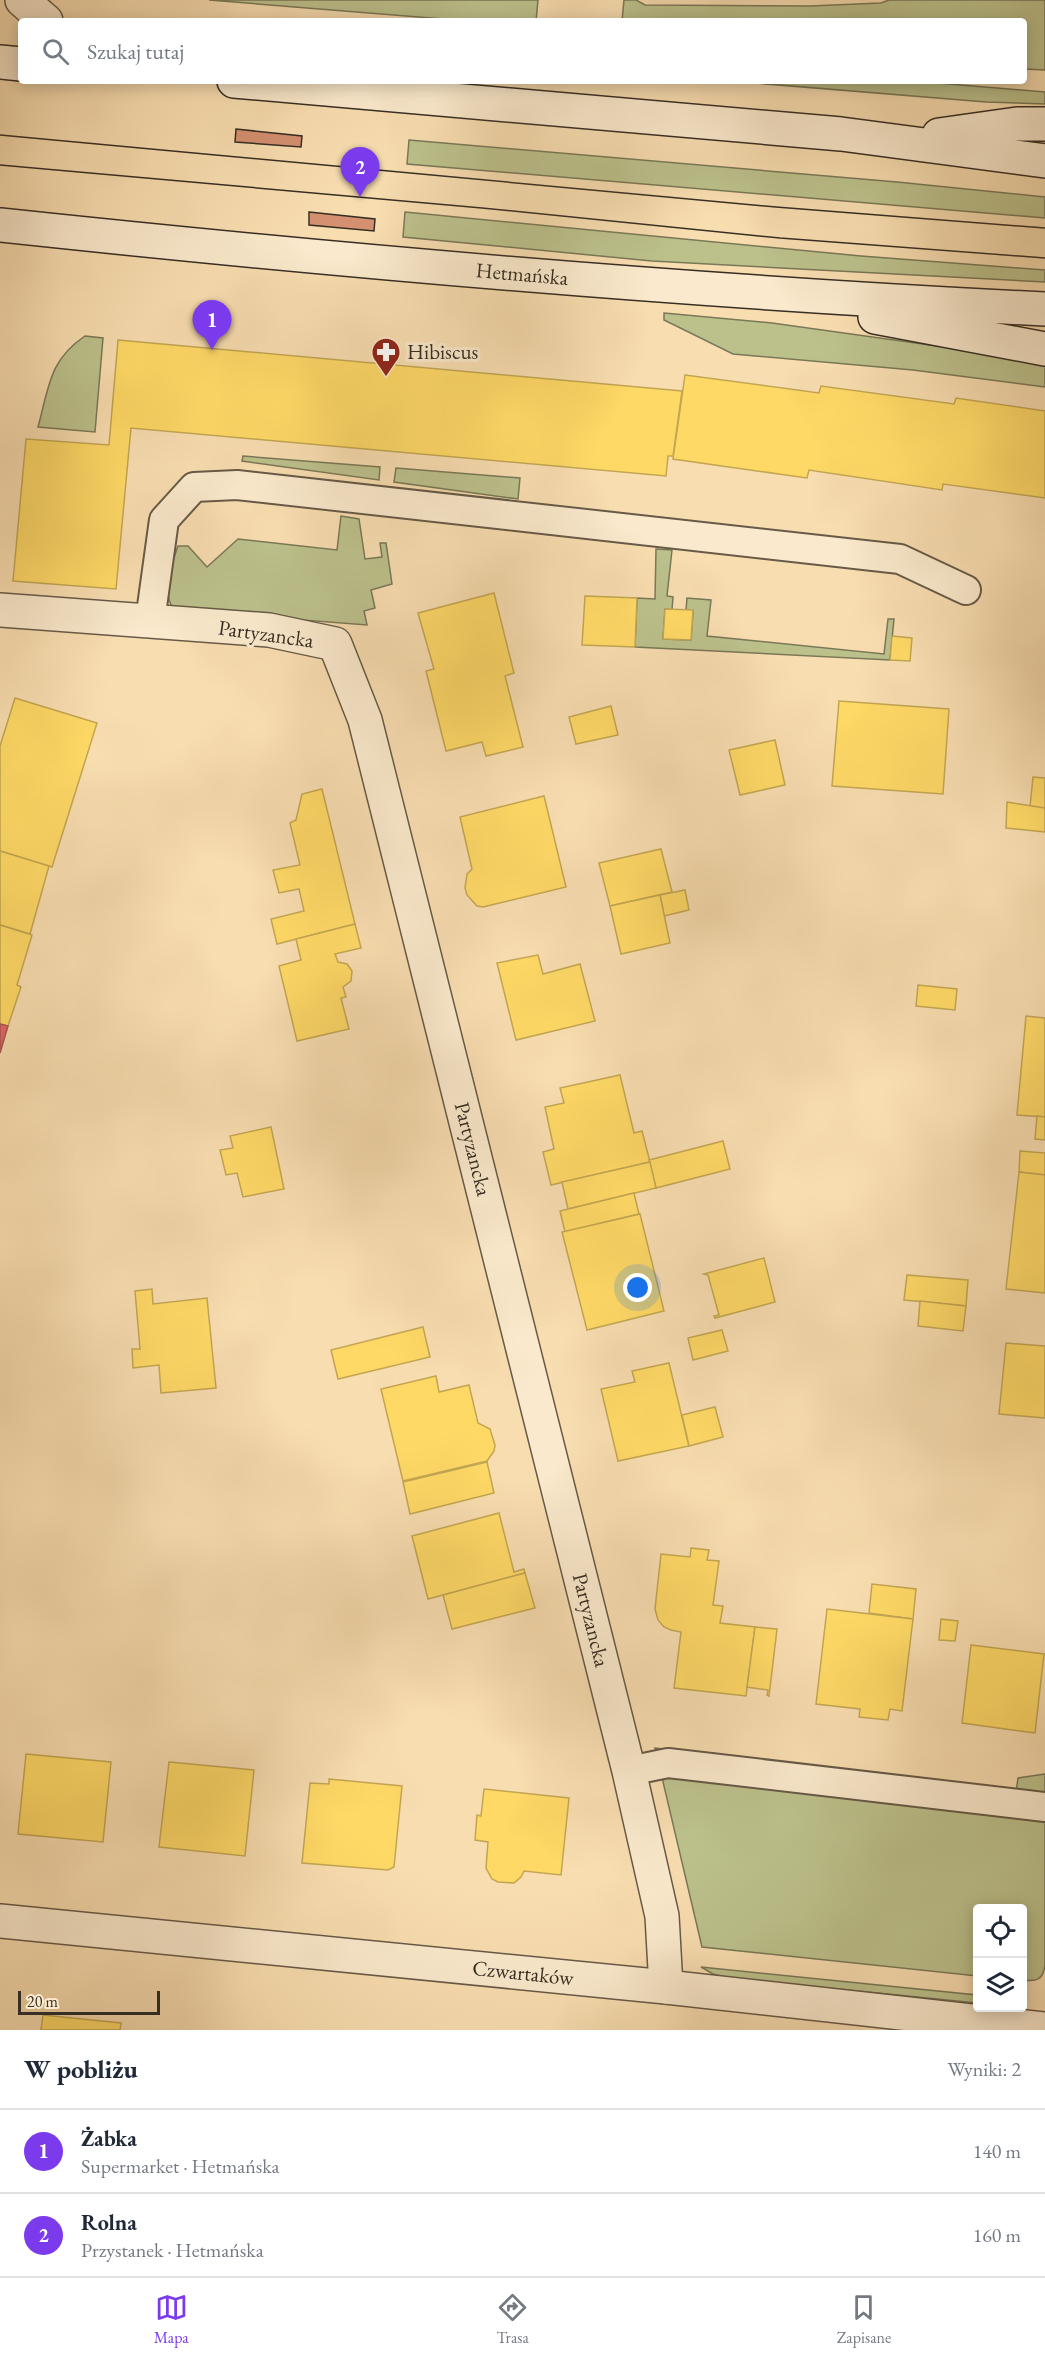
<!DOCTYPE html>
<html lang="pl">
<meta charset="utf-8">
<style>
body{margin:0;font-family:"EB Garamond",serif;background:#f6f6f7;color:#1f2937}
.controls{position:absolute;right:18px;bottom:18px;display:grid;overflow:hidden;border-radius:6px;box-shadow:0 3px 15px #0003}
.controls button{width:54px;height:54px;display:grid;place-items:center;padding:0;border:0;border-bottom:2px solid #e0e1e3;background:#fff;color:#1f2937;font:30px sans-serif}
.scale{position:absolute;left:18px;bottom:15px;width:142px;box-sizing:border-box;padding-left:6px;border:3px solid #372e24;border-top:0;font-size:16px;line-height:21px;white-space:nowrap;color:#372e24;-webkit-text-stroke:4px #fae9cc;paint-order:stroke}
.you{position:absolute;left:638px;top:1288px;width:21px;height:21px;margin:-15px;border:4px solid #fff;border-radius:50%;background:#1a73e8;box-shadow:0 0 0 9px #1a73e833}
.badge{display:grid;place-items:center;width:39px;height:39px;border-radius:50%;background:#7c3aed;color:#fff;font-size:20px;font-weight:700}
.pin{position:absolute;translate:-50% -50px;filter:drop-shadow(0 2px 3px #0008)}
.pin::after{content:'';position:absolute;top:32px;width:21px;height:18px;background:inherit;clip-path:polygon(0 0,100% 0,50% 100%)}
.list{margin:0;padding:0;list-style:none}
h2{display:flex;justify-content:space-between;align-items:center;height:78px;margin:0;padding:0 24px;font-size:26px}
h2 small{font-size:20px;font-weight:400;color:#747a83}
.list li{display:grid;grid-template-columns:39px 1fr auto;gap:18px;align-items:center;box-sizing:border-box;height:84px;padding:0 24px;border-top:2px solid #e0e1e3}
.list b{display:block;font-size:22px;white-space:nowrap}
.list p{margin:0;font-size:20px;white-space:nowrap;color:#747a83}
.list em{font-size:20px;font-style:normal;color:#747a83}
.icon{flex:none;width:33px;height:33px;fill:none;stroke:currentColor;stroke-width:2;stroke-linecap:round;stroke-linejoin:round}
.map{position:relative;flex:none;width:1045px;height:2030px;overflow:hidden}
.search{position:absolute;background:#fff;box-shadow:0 3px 15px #0003;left:18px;right:18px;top:18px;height:66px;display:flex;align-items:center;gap:15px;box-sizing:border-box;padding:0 21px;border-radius:6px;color:#747a83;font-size:22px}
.sheet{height:246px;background:#fff}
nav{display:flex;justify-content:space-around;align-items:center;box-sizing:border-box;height:84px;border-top:2px solid #e0e1e3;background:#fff;font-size:16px;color:#747a83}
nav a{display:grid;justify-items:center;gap:3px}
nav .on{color:#7c3aed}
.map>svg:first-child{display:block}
.green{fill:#bcc18c;stroke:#7a7858;stroke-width:1.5}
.homes{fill:#ffd966;stroke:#c3a652;stroke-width:1.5}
.shops{fill:#e06666;stroke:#ad5552;stroke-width:1.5}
.building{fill:#d49071;stroke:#372e24;stroke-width:1.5}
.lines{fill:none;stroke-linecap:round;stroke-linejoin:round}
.service-casing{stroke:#675a47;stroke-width:32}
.minor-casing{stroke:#675a47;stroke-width:36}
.secondary-casing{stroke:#372e24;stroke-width:36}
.service{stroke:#fae9cc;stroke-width:28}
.minor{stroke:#fae9cc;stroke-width:33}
.secondary{stroke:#fae9cc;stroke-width:33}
.tram{stroke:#372e24;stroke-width:1.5}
.labels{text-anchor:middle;stroke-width:6;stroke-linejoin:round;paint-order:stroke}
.street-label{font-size:21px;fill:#372e24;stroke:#fae9cc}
.poi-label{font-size:21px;fill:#372e24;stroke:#fae9cc;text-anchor:start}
</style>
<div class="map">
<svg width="1045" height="2030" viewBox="0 0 1045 2030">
<rect width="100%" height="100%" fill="#f8ddb0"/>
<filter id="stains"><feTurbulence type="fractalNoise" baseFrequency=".00333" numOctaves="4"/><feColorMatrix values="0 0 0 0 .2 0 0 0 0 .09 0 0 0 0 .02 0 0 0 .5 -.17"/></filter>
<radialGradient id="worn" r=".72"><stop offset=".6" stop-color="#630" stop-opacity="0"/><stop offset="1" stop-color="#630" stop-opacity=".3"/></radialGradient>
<g class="green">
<polygon points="209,0 538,0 536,21 468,21"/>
<polygon points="624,0 636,0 645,5 810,6 881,3 889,0 1045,0 1045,70 1024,69 1024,21 622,21"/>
<polygon points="730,81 913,81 1045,92 1045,104 986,102"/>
<polygon points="409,140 897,182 1045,197 1045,218 407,164"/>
<polygon points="405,212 861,256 1045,270 1045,282 652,261 403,237"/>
<polygon points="664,313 772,323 1045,361 1045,387 913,370 733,354 664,320"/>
<path d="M 85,336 L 103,338 L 95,432 L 38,427 C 49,387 49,360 85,336 Z"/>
<polygon points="243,456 380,467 379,480 242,461"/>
<polygon points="396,468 520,478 518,499 394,482"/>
<path d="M 341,516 L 359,519 L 365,559 L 382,557 L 380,543 L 386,543 L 392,584 L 371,590 L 375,608 L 364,611 L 367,625 L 174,610 C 161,592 171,566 178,546 L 188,546 L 207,567 L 238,539 L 337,550 Z"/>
<polygon points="656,549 672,550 667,596 673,597 672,610 665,609 663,639 691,640 693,611 686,610 687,598 711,600 707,636 884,654 888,619 894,619 890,660 635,647 637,598 655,599"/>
<path d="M 655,1748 L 1016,1792 L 1018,1778 L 1045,1774 L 1045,1965 C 1043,1980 1036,1982 1023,1980 L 1022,1908 L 978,1908 L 977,1976 L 702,1947 Z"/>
<polygon points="701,1967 977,1995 977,2003 728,1978 713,1974"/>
</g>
<g class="homes">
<polygon points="118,340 682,391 673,456 668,456 666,476 131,428 116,589 13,581 26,439 109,445"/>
<polygon points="685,375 819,393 821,386 954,404 956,398 1045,411 1045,498 943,484 942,490 809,470 807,478 673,459"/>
<polygon points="494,593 514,673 505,676 523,747 486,756 482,742 446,751 426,671 434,669 418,613"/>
<polygon points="585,596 637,598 635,647 582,645"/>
<polygon points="665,609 693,610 691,640 663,639"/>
<polygon points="892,636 912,638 910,661 890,660"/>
<polygon points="15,698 97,723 52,867 0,851 0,746"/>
<polygon points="839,701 949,709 943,794 832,786"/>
<polygon points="611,706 618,735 576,744 569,717"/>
<polygon points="775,740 785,785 740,795 729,750"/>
<polygon points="1033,777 1045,778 1045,808 1030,807"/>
<polygon points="322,789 355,924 277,944 271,919 304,911 299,889 279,893 273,870 300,865 290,823 296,820 302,794"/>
<polygon points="544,796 566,887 483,907 477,906 467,895 465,888 467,874 472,869 460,817"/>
<polygon points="1007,802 1045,808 1045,832 1006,828"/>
<polygon points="661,849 672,892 610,906 599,863"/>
<polygon points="0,851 49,866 30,934 0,925"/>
<polygon points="685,890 689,910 664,916 660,895"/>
<polygon points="660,895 670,943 621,954 610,906"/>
<polygon points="355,924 361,948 335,954 338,962 347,964 352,971 351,981 343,987 346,997 341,998 349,1029 297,1041 279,966 301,960 296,939"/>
<polygon points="0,925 32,935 17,985 21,987 8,1026 0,1024"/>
<polygon points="538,955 543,974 580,964 595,1021 516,1040 497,963"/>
<polygon points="918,985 957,989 955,1010 916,1006"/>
<polygon points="1026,1016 1045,1018 1045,1117 1017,1115"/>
<polygon points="620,1075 634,1133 642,1131 650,1162 551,1185 543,1152 554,1149 545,1107 564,1103 560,1088"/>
<polygon points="1037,1116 1045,1117 1045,1140 1035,1139"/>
<polygon points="271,1127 284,1189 243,1197 237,1173 226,1175 220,1150 233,1148 230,1136"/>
<polygon points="723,1141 730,1169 656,1188 649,1160"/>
<polygon points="1020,1151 1045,1153 1045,1175 1019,1172"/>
<polygon points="650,1162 656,1188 568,1209 562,1182"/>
<polygon points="1019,1172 1045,1175 1045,1293 1006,1289"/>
<polygon points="634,1193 639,1214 565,1232 560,1211"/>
<polygon points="640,1214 664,1311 587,1330 562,1232"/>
<polygon points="764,1258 775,1302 715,1318 714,1316 719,1315 708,1275 704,1274"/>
<polygon points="907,1275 968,1280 966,1306 904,1300"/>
<polygon points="152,1289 153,1304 207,1298 216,1388 161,1393 159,1365 133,1368 132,1349 140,1349 135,1291"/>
<polygon points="920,1301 966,1306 963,1331 918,1326"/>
<polygon points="423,1327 430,1357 338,1379 331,1350"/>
<polygon points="722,1330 728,1351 693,1360 688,1338"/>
<polygon points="1006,1343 1045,1346 1045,1418 999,1414"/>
<polygon points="669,1363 689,1446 618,1461 601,1389 635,1382 632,1371"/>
<polygon points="436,1376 439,1392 469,1385 478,1423 490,1429 495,1445 494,1451 487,1461 403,1481 381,1389"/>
<polygon points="715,1407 723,1437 689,1446 682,1415"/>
<polygon points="487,1462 494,1493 410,1514 403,1482"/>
<polygon points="499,1513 514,1572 524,1569 525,1573 428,1599 412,1536"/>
<polygon points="691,1548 709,1550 707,1560 719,1561 713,1605 723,1606 720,1623 755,1627 746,1696 674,1688 681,1632 671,1630 664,1627 658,1620 655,1609 661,1554 690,1557"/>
<polygon points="525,1573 535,1608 452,1629 443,1595"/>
<polygon points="872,1584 916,1589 913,1619 869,1613"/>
<polygon points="827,1609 913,1619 902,1711 890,1709 888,1720 859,1717 860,1709 816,1704"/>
<polygon points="941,1619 958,1621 955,1641 939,1640"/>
<polygon points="755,1627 777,1629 769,1696 767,1695 768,1690 747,1687"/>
<polygon points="971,1645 1044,1654 1035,1733 962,1723"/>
<polygon points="26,1754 111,1762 103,1842 18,1834"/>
<polygon points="169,1762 254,1770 245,1856 159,1847"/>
<polygon points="329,1779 402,1786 394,1867 388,1870 302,1863 310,1783 329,1784"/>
<polygon points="484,1789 569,1798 561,1875 524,1871 521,1877 514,1883 498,1882 492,1879 486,1868 488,1842 475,1840 477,1815 481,1816"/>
<polygon points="43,2015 121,2023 120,2030 41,2030"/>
</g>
<polygon class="shops" points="0,1024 8,1026 0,1053"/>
<g class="building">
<polygon points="236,129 302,136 301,147 235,142"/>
<polygon points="309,212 375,219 374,231 309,225"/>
</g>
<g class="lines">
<g class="service-casing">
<g id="service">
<polyline points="150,621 164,520 194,487 237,485 900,559 966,590"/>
<polyline points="629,1771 668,1763 1045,1807"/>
</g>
</g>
<g class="minor-casing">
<g id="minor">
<polyline points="22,0 46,21"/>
<polyline points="0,610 269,630 335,644 365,720 629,1771 662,1916 666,1987"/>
<polyline points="0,1921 666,1987 1045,2029"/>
</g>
</g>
<g class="secondary-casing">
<g id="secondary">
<polyline points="0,62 21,64"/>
<polyline points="234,81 841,134 1045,161"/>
<polyline points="939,135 1017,124 1045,124"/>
<path d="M 0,225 C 347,262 696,292 1045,309"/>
<polyline points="875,317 1045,349"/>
</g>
</g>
<use href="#service" class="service"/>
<use href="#minor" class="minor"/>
<use href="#secondary" class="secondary"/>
<g class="tram">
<polyline points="0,135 776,207 1045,228"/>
<polyline points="0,165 482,208 780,238 1045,258"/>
</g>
</g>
<defs>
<g id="pharmacy-pin" transform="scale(1.5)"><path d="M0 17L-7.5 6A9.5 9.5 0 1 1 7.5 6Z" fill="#8f2418" stroke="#fae9cc"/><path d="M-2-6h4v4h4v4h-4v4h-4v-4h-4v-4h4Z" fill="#fff"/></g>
</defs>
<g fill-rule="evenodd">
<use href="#pharmacy-pin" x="386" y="352"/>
</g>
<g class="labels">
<g class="street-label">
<text transform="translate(522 274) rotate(5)" y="7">Hetmańska</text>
<text transform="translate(266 634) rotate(8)" y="7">Partyzancka</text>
<text transform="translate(473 1149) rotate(76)" y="7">Partyzancka</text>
<text transform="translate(591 1620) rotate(76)" y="7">Partyzancka</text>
<text transform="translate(523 1973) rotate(6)" y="7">Czwartaków</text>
</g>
<g class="poi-label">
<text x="407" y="359">Hibiscus</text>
</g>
</g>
<rect width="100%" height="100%" filter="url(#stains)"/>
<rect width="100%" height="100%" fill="url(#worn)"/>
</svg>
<div class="controls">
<button><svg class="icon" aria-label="locate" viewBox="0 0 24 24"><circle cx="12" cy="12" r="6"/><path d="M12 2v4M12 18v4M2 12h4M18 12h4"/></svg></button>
<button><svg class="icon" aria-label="layers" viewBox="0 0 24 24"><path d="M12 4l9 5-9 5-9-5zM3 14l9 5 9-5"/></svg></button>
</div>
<div class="scale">20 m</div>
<div class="you"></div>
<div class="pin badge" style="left:212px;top:350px">1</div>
<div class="pin badge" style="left:360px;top:197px">2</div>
<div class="search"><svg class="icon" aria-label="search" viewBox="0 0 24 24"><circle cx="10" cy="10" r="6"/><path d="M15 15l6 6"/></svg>Szukaj tutaj</div>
</div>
<section class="sheet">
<h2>W pobliżu<small>Wyniki: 2</small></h2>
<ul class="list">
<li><span class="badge">1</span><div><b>Żabka</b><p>Supermarket · Hetmańska</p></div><em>140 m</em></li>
<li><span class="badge">2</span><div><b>Rolna</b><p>Przystanek · Hetmańska</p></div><em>160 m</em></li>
</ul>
</section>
<nav>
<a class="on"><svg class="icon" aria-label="map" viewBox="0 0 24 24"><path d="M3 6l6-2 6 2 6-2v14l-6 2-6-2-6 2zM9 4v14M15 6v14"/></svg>Mapa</a>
<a><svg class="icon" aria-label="directions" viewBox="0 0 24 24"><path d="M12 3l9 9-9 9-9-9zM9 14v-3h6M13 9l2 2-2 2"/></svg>Trasa</a>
<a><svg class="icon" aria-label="saved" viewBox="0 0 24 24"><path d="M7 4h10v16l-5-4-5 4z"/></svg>Zapisane</a>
</nav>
